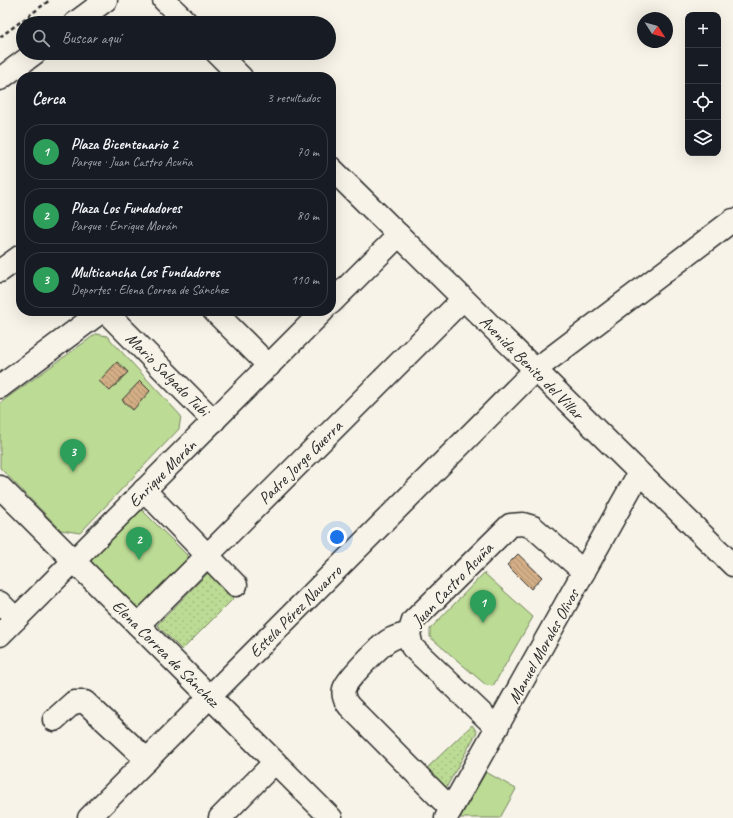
<!DOCTYPE html>
<html lang="es">
<meta charset="utf-8">
<style>
body{margin:0;font-family:Caveat,sans-serif;background:#20242c;color:#f1f3f6}
.controls{position:absolute;right:12px;top:12px;display:grid;overflow:hidden;border-radius:8px;box-shadow:0 4px 16px #0002}
.controls button{width:36px;height:36px;display:grid;place-items:center;padding:0;border:0;border-bottom:1px solid #363941;background:#171b24;color:#f1f3f6;font:20px sans-serif}
.compass{position:absolute;left:637px;top:12px;width:36px;height:36px;border-radius:50%;background:#171b24;box-shadow:0 4px 16px #0002;rotate:126deg}
.you{position:absolute;left:337px;top:537px;width:14px;height:14px;margin:-10px;border:3px solid #fff;border-radius:50%;background:#1a73e8;box-shadow:0 0 0 6px #1a73e833}
.badge{display:grid;place-items:center;width:26px;height:26px;border-radius:50%;background:#1f6fb2;color:#fff;font-size:13px;font-weight:700}
.pin{position:absolute;translate:-50% -33px;filter:drop-shadow(0 1px 2px #0008)}
.pin::after{content:'';position:absolute;top:21px;width:14px;height:12px;background:inherit;clip-path:polygon(0 0,100% 0,50% 100%)}
.list{margin:0;padding:0;list-style:none}
h2{display:flex;justify-content:space-between;align-items:center;height:52px;margin:0;padding:0 16px;font-size:17px}
h2 small{font-size:13px;font-weight:400;color:#9ea1a6}
.list li{display:grid;grid-template-columns:26px 1fr auto;gap:12px;align-items:center;box-sizing:border-box;height:56px;margin:0 8px 8px;padding:0 8px;border:1px solid #363941;border-radius:16px}
.list b{display:block;font-size:15px;white-space:nowrap}
.list p{margin:0;font-size:13px;white-space:nowrap;color:#9ea1a6}
.list em{font-size:13px;font-style:normal;color:#9ea1a6}
.icon{flex:none;width:22px;height:22px;fill:none;stroke:currentColor;stroke-width:2;stroke-linecap:round;stroke-linejoin:round}
.map{position:relative;flex:none;width:733px;height:818px;overflow:hidden}
.search{position:absolute;background:#171b24;box-shadow:0 4px 16px #0002;left:16px;top:16px;width:320px;height:44px;display:flex;align-items:center;gap:10px;box-sizing:border-box;padding:0 14px;border-radius:22px;color:#9ea1a6;font-size:15px}
.panel{position:absolute;background:#171b24;box-shadow:0 4px 16px #0002;left:16px;top:72px;width:320px;height:244px;border-radius:16px}
.map>svg:first-child{display:block}
.grass{fill:url(#grass-dots);stroke:#748360}
.park{fill:#bcdb94;stroke:#748360}
.building{fill:url(#building-back-hatch);stroke:#2b2b2b}
.lines{fill:none;stroke-linecap:round;stroke-linejoin:round}
.minor-casing{stroke:#2b2b2b;stroke-width:25}
.path{stroke:#2b2b2b;stroke-width:2.5;stroke-dasharray:4 3;stroke-linecap:butt}
.minor{stroke:#f7f3e8;stroke-width:22}
.labels{text-anchor:middle;stroke-width:4;stroke-linejoin:round;paint-order:stroke}
.street-label{font-size:17px;fill:#2b2b2b;stroke:#f7f3e8}
</style>
<div class="map">
<svg width="733" height="818" viewBox="0 0 733 818">
<defs>
<pattern id="grass-dots" width="8" height="8" patternUnits="userSpaceOnUse"><rect width="8" height="8" fill="#bcdb94"/><path d="M2 2h.1M6 6h.1" fill="none" stroke="#a2bc80" stroke-width="1.8" stroke-linecap="round"/></pattern>
<pattern id="building-back-hatch" width="6" height="6" patternUnits="userSpaceOnUse"><rect width="6" height="6" fill="#d4ae85"/><path d="M-1 5l2 2M0 0l6 6M5-1l2 2" fill="none" stroke="#ac8e6d"/></pattern>
</defs>
<rect width="100%" height="100%" fill="#f7f3e8"/>
<filter id="ink" filterUnits="userSpaceOnUse"><feTurbulence type="fractalNoise" baseFrequency=".025" numOctaves="2"/><feDisplacementMap in="SourceGraphic" scale="8" xChannelSelector="R" yChannelSelector="G"/><feConvolveMatrix kernelMatrix="1 2 1 2 8 2 1 2 1" color-interpolation-filters="sRGB"/></filter>
<g filter="url(#ink)">
<g class="grass">
<polygon points="208,573 234,598 182,650 157,625"/>
<polygon points="472,725 477,732 446,788 440,787 426,769"/>
</g>
<g class="park">
<polygon points="96,334 107,336 181,416 179,429 80,533 61,530 0,468 0,403"/>
<polygon points="141,509 189,557 136,610 89,562"/>
<polygon points="484,573 533,617 493,686 486,685 430,637 430,629"/>
<polygon points="486,772 516,789 500,818 460,818"/>
</g>
<g class="building">
<polygon points="117,362 128,372 110,391 99,381"/>
<polygon points="140,381 150,391 133,410 122,400"/>
<polygon points="518,554 542,577 531,589 507,565"/>
</g>
<g class="lines">
<g class="minor-casing">
<g id="minor">
<polyline points="164,0 187,23"/>
<polyline points="75,23 106,0"/>
<polyline points="217,53 241,77"/>
<polyline points="0,79 35,53"/>
<polyline points="331,168 733,565"/>
<polyline points="0,271 21,256"/>
<polyline points="331,303 399,235"/>
<polyline points="105,311 214,421"/>
<polyline points="214,311 269,366"/>
<polyline points="0,387 102,311"/>
<polyline points="0,487 331,818"/>
<polyline points="144,490 236,585"/>
<polyline points="0,603 16,619"/>
<polyline points="138,625 463,299"/>
<path d="M 409,634 C 401,635 394,637 388,641 C 379,647 346,680 344,689 C 342,696 345,701 349,706 L 451,809"/>
<polyline points="0,635 323,311"/>
<polyline points="54,720 74,702 85,702 147,760"/>
<polyline points="497,728 412,647 409,634 413,621 510,525 523,524 533,527 584,572"/>
<polyline points="89,818 535,370 733,220"/>
<polyline points="220,818 275,762"/>
<polyline points="446,818 639,473"/>
</g>
</g>
<polyline class="path" points="0,37 50,0"/>
<use href="#minor" class="minor"/>
</g>
</g>
<g class="labels">
<g class="street-label">
<text transform="translate(532 367) rotate(45)" y="6">Avenida Benito del Villar</text>
<text transform="translate(168 374) rotate(45)" y="6">Mario Salgado Tubi</text>
<text transform="translate(300 462) rotate(-45)" y="6">Padre Jorge Guerra</text>
<text transform="translate(162 473) rotate(-45)" y="6">Enrique Morán</text>
<text transform="translate(452 584) rotate(-46)" y="6">Juan Castro Acuña</text>
<text transform="translate(295 611) rotate(-45)" y="6">Estela Pérez Navarro</text>
<text transform="translate(543 646) rotate(-61)" y="6">Manuel Morales Olivos</text>
<text transform="translate(166 653) rotate(45)" y="6">Elena Correa de Sánchez</text>
</g>
</g>
</svg>
<div class="controls">
<button>+</button>
<button>−</button>
<button><svg class="icon" aria-label="locate" viewBox="0 0 24 24"><circle cx="12" cy="12" r="6"/><path d="M12 2v4M12 18v4M2 12h4M18 12h4"/></svg></button>
<button><svg class="icon" aria-label="layers" viewBox="0 0 24 24"><path d="M12 4l9 5-9 5-9-5zM3 14l9 5 9-5"/></svg></button>
</div>
<svg class="compass" viewBox="-18 -18 36 36"><path d="M0-13l5 13h-10z" fill="#e53935"/><path d="M0 13l5-13h-10z" fill="#9ea1a6"/></svg>
<div class="you"></div>
<div class="pin badge" style="left:483px;top:623px;background:#2e9e5b">1</div>
<div class="pin badge" style="left:139px;top:560px;background:#2e9e5b">2</div>
<div class="pin badge" style="left:73px;top:472px;background:#2e9e5b">3</div>
<div class="search"><svg class="icon" aria-label="search" viewBox="0 0 24 24"><circle cx="10" cy="10" r="6"/><path d="M15 15l6 6"/></svg>Buscar aquí</div>
<section class="panel">
<h2>Cerca<small>3 resultados</small></h2>
<ul class="list">
<li><span class="badge" style="background:#2e9e5b">1</span><div><b>Plaza Bicentenario 2</b><p>Parque · Juan Castro Acuña</p></div><em>70 m</em></li>
<li><span class="badge" style="background:#2e9e5b">2</span><div><b>Plaza Los Fundadores</b><p>Parque · Enrique Morán</p></div><em>80 m</em></li>
<li><span class="badge" style="background:#2e9e5b">3</span><div><b>Multicancha Los Fundadores</b><p>Deportes · Elena Correa de Sánchez</p></div><em>110 m</em></li>
</ul>
</section>
</div>
